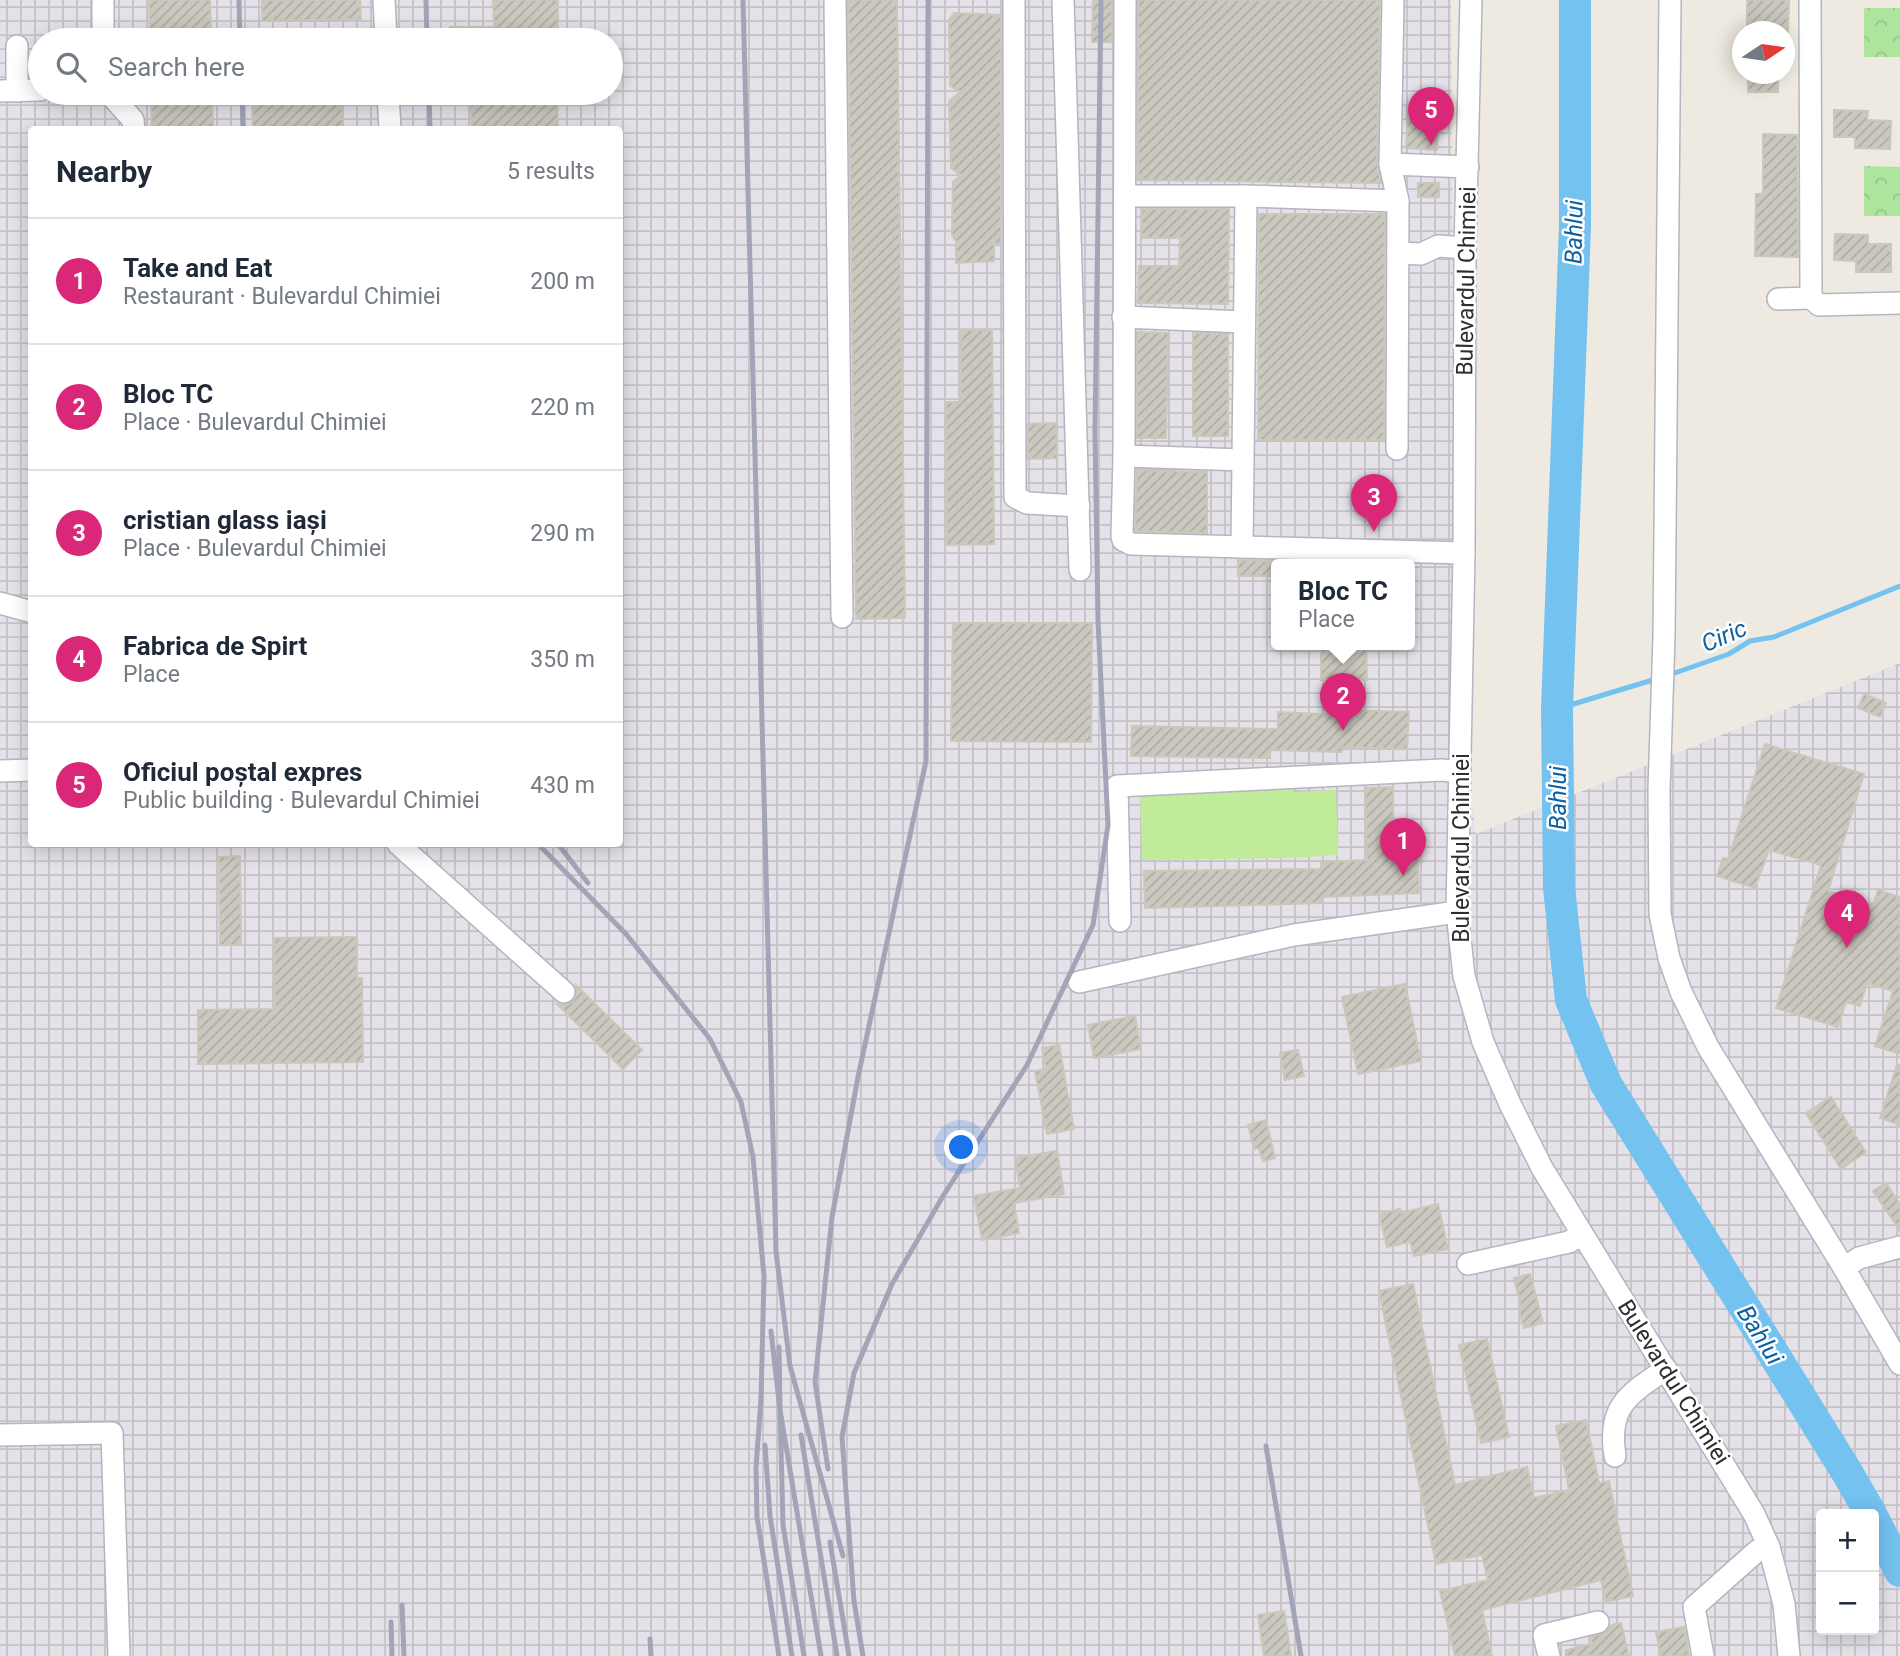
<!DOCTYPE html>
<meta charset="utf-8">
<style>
body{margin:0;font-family:Roboto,sans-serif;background:#f2f2f3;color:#1f2937}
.controls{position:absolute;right:21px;bottom:21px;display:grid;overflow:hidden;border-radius:7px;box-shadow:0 4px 18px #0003}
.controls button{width:63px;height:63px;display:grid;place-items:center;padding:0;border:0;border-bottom:2px solid #e0e1e3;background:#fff;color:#1f2937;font:35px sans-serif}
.compass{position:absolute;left:1732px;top:21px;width:63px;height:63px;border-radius:50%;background:#fff;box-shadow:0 4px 18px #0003;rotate:77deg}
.you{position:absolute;left:962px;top:1148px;width:24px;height:24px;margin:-18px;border:5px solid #fff;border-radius:50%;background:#1a73e8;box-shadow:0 0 0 10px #1a73e833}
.badge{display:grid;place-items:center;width:46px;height:46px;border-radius:50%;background:#db2777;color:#fff;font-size:23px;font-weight:700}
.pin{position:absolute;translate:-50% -58px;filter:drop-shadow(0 2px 4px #0008)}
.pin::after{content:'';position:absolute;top:37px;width:24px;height:21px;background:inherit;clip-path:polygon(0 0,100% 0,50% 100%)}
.popup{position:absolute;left:1271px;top:559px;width:144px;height:91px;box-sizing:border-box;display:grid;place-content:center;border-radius:7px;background:#fff;filter:drop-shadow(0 2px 5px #0005);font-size:23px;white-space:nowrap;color:#747a83}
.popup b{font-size:26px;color:#1f2937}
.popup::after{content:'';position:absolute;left:50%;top:100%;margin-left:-14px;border:14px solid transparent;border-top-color:#fff}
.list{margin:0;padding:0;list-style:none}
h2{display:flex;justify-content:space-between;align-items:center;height:91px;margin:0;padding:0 28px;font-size:30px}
h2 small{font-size:23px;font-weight:400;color:#747a83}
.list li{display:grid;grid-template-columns:46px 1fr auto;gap:21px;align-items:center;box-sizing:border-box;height:126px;padding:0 28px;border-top:2px solid #e0e1e3}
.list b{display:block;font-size:26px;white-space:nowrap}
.list p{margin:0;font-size:23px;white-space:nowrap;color:#747a83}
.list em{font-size:23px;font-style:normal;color:#747a83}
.icon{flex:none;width:38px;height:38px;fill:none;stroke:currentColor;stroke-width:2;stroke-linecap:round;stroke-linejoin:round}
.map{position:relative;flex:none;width:1900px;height:1656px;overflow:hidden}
.search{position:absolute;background:#fff;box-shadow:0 4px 18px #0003;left:28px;top:28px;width:595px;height:77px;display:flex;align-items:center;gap:18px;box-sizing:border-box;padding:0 24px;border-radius:38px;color:#747a83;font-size:26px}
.panel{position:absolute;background:#fff;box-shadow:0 4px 18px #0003;left:28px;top:126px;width:595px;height:721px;border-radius:7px}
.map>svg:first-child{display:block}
.industrial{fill:url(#industrial-grid);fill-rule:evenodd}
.park{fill:url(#park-crowns)}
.pitch{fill:#c0ec9a}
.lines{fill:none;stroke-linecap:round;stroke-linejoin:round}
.stream{stroke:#74c2f0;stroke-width:5}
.river{stroke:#74c2f0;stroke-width:32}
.building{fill:url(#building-hatch);stroke:#cbc7ba;stroke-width:2}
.minor-casing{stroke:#b4b5c1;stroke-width:24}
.minor{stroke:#fff;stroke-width:21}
.rail{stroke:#a3a4b8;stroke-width:5}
.labels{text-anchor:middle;stroke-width:5;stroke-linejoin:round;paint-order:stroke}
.street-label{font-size:23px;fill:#2e2e2e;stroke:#fff}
.water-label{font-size:24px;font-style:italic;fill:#0c60a3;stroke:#fff}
</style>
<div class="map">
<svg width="1900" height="1656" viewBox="0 0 1900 1656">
<defs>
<pattern id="industrial-grid" width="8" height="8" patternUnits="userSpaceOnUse" patternTransform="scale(1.75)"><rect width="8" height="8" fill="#e4e1e8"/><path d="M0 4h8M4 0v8" fill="none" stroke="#c4c1c7"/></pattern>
<pattern id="park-crowns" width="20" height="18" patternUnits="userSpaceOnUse" patternTransform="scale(1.75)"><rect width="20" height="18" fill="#aee59e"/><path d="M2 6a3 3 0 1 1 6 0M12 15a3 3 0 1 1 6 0" fill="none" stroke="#96c588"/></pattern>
<pattern id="building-hatch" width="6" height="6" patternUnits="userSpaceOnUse" patternTransform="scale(1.75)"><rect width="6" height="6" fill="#cbc8bf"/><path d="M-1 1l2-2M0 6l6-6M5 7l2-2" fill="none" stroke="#afaca4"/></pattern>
</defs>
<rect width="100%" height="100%" fill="#efeae1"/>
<path class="industrial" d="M 0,0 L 1451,0 L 1456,688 L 1476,834 L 1900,663 L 1900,1656 L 0,1656 ZM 40,40 L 611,40 L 611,93 L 40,93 ZM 32,130 L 620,130 L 620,844 L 32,844 ZM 1276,565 L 1410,565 L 1410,645 L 1276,645 ZM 1821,1514 L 1874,1514 L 1874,1630 L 1821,1630 Z"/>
<g class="park">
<rect x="1864" y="8" width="36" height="49"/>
<polygon points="1864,166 1900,167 1900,216 1864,216"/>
</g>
<polygon class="pitch" points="1292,788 1293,792 1336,790 1338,855 1293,858 1142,860 1140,790"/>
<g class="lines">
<g class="stream">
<polyline points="1669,675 1729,654 1750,641 1774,637 1900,586"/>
<polyline points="1557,709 1656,679"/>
</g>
<g class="river">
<polyline points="1575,0 1575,226 1557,709 1559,887 1571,1000 1606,1084 1848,1474 1871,1514"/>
<polyline points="1874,1520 1900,1571"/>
</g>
</g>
<g class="building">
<polygon points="149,0 210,0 211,40 150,40"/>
<polygon points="262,0 360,0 361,19 262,21"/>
<polygon points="493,0 558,0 558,40 450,40 450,27 494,27"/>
<polygon points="848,0 897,0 905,618 856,619"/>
<polygon points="1093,0 1112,0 1112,42 1092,42"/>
<polygon points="1138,0 1380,0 1377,164 1381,183 1138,180"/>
<polygon points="1747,0 1789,0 1788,32 1747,32"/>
<polygon points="954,13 1001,15 1001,243 994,244 994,261 956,263 956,241 952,235 953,182 961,175 951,168 949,101 960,92 950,86 949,20"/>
<rect x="1748" y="74" width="30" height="18"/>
<polygon points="151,93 212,93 213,130 152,130"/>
<polygon points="252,93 342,93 342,130 253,130"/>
<polygon points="470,93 557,93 558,130 472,130"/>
<polygon points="1834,110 1868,111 1867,120 1891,121 1890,149 1855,148 1855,137 1834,137"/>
<polygon points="1408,118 1438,119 1437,150 1406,148"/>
<polygon points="1763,134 1797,135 1798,257 1755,256 1756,194 1763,194"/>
<rect x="1418" y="183" width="21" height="14"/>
<polygon points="1142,209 1229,209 1228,304 1138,303 1139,266 1179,266 1180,238 1142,238"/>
<polygon points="1259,214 1385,214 1384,440 1258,440"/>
<polygon points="1835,234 1868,235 1868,244 1891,244 1891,272 1856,272 1856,261 1834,260"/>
<polygon points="961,330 992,330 994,544 947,545 946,402 961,402"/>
<polygon points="1137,332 1168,333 1166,438 1137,438"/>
<polygon points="1193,333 1228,334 1228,436 1193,436"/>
<polygon points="1056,423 1057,458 1028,459 1028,424"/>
<polygon points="1137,470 1207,472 1207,533 1135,531"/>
<polygon points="1238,560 1277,561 1277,576 1238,576"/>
<polygon points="953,623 1092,623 1091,742 951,741"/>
<polygon points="1321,645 1366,645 1367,680 1321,680"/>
<polygon points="1864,694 1886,703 1880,717 1858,708"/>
<polygon points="1342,710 1409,712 1407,749 1342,747 1342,752 1270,750 1270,758 1131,756 1132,726 1278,729 1278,712 1342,715"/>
<polygon points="1765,744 1864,774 1828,891 1873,905 1878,890 1900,897 1900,1054 1875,1046 1893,991 1867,983 1860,1006 1846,1002 1838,1027 1776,1008 1821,865 1769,850 1755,888 1717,876 1723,858 1728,859"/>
<polygon points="1393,787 1394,859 1418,858 1419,893 1321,897 1321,903 1145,908 1144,871 1321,869 1321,862 1367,860 1365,788"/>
<polygon points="240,856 241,945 220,945 219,857"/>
<polygon points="356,937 357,978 362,978 363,1062 198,1064 198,1010 275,1009 274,938"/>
<polygon points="1405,984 1421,1061 1358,1074 1342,997"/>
<polygon points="576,985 642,1050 623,1069 557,1004 567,1005 573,1001 577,994"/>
<polygon points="1135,1016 1141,1049 1094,1058 1088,1025"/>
<polygon points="1059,1045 1074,1129 1047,1134 1035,1071 1046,1069 1042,1048"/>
<polygon points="1298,1050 1304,1076 1285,1080 1280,1053"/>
<polygon points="1897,1065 1900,1065 1900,1125 1880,1118"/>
<polygon points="1831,1097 1866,1152 1841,1169 1806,1113"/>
<polygon points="1266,1120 1275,1158 1263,1161 1259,1148 1254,1149 1248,1125"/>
<polygon points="1057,1151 1064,1194 1014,1203 1019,1233 982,1240 974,1196 1020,1188 1015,1158"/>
<polygon points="1886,1183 1900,1204 1900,1231 1873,1191"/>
<polygon points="1438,1204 1448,1249 1414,1256 1410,1242 1387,1247 1379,1214 1400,1209 1401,1213"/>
<polygon points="1530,1274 1543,1323 1524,1328 1519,1311 1522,1310 1514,1278"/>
<polygon points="1413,1284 1455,1485 1527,1467 1534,1498 1569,1490 1556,1426 1586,1420 1599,1483 1609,1481 1633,1596 1606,1602 1601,1580 1482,1610 1492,1656 1455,1656 1440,1591 1488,1580 1482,1555 1436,1564 1379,1291"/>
<polygon points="1487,1339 1509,1437 1481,1443 1459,1345"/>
<polygon points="1284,1611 1291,1656 1264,1656 1258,1615"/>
<polygon points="1621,1623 1629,1656 1566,1656 1566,1650 1592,1644 1590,1637 1606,1632 1611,1625"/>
<polygon points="1684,1627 1689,1656 1661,1656 1656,1632"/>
</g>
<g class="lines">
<g class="minor-casing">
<g id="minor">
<polyline points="103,0 103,40"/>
<polyline points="384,0 386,40"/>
<polyline points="835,0 842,617"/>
<polyline points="1014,0 1015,497 1027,503 1079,506"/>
<polyline points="1063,0 1080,570"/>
<polyline points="1125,0 1124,456 1122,536 1123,540 1131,544 1464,553"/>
<polyline points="1393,0 1390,164 1398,201 1397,449"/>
<polyline points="1471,0 1465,248 1464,553 1457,912 1464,976 1483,1042 1510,1104 1542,1168 1754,1514 1769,1547 1784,1604 1789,1656"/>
<polyline points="1670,0 1664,637 1659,790 1660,914 1669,958 1681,992 1708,1047 1844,1268 1900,1364"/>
<polyline points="1810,0 1811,298 1819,305 1900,303"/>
<polyline points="17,46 17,91"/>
<polyline points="0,91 40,90"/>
<polyline points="109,93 133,120 134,130"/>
<polyline points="388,93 390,130"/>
<polyline points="1390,164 1468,167"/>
<polyline points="1125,196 1246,196 1398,201"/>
<polyline points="1398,253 1421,254 1438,246 1465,248"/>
<polyline points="1778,299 1811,298"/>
<polyline points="1123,317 1244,322"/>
<polyline points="1124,456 1243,460"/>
<polyline points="1242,547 1246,196"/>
<polyline points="0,603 32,612"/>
<polyline points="0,771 32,770"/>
<polyline points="398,844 564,992"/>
<polyline points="1120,921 1117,786 1442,770 1460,772"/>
<polyline points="1079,982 1294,935 1457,912"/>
<polyline points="1468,1264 1569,1242 1582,1234"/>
<polyline points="1844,1268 1859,1258 1900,1247"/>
<polyline points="0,1435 112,1433 119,1656"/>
<path d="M 1615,1456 C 1607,1406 1629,1394 1666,1369"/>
<polyline points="1549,1656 1544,1635 1598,1622"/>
<polyline points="1703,1656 1694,1607 1757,1551 1769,1547"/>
</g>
</g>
<use href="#minor" class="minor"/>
<g class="rail">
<polyline points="239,0 240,40"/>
<polyline points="426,0 427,40"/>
<polyline points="743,0 776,1251 790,1366 843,1556"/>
<polyline points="242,93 243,130"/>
<polyline points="429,93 430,130"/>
<polyline points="538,844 626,934 710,1039 741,1102 753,1157 764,1276 761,1399 756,1468 757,1517 779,1656"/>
<polyline points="558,844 588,883"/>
<polyline points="771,1331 780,1410 779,1347"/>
<polyline points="801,1435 837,1656"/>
<polyline points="765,1445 770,1516 792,1656"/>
<polyline points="1266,1446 1301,1656"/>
<polyline points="828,1469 815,1382 832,1217 858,1077 926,761 928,0"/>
<polyline points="830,1542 849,1656"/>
<polyline points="402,1605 404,1656"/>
<polyline points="391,1622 392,1656"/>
<polyline points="650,1639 651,1656"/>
<polyline points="804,1656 783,1525 780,1410 821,1656"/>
<polyline points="863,1656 854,1601 842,1437 854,1373 892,1284 943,1196 1027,1065 1093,925 1108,825 1098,621 1095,430 1101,0"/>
</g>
</g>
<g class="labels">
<g class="street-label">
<text transform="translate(1466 281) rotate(-89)" y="8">Bulevardul Chimiei</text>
<text transform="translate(1461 848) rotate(-90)" y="8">Bulevardul Chimiei</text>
<text transform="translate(1674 1382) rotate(58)" y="8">Bulevardul Chimiei</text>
</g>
<g class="water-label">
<text transform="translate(1574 232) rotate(-89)" y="8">Bahlui</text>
<text transform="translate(1724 636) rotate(-23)" y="8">Ciric</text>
<text transform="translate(1558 798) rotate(-90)" y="8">Bahlui</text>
<text transform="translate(1760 1335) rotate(58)" y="8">Bahlui</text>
</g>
</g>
</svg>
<div class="controls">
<button>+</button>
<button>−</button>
</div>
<svg class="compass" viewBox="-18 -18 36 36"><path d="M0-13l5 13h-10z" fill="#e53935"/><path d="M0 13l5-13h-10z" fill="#747a83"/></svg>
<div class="you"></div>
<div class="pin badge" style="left:1403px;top:876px">1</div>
<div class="pin badge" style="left:1343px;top:731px">2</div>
<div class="popup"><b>Bloc TC</b>Place</div>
<div class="pin badge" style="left:1374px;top:532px">3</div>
<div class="pin badge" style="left:1847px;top:948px">4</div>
<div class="pin badge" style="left:1431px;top:145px">5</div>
<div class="search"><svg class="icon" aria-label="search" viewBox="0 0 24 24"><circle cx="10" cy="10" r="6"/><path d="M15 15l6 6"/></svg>Search here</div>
<section class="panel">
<h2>Nearby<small>5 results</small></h2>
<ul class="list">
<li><span class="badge">1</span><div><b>Take and Eat</b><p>Restaurant · Bulevardul Chimiei</p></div><em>200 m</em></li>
<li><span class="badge">2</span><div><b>Bloc TC</b><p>Place · Bulevardul Chimiei</p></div><em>220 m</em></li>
<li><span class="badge">3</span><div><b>cristian glass iași</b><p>Place · Bulevardul Chimiei</p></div><em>290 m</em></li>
<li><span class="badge">4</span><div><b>Fabrica de Spirt</b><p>Place</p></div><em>350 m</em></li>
<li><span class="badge">5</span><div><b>Oficiul poștal expres</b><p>Public building · Bulevardul Chimiei</p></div><em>430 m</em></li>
</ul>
</section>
</div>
